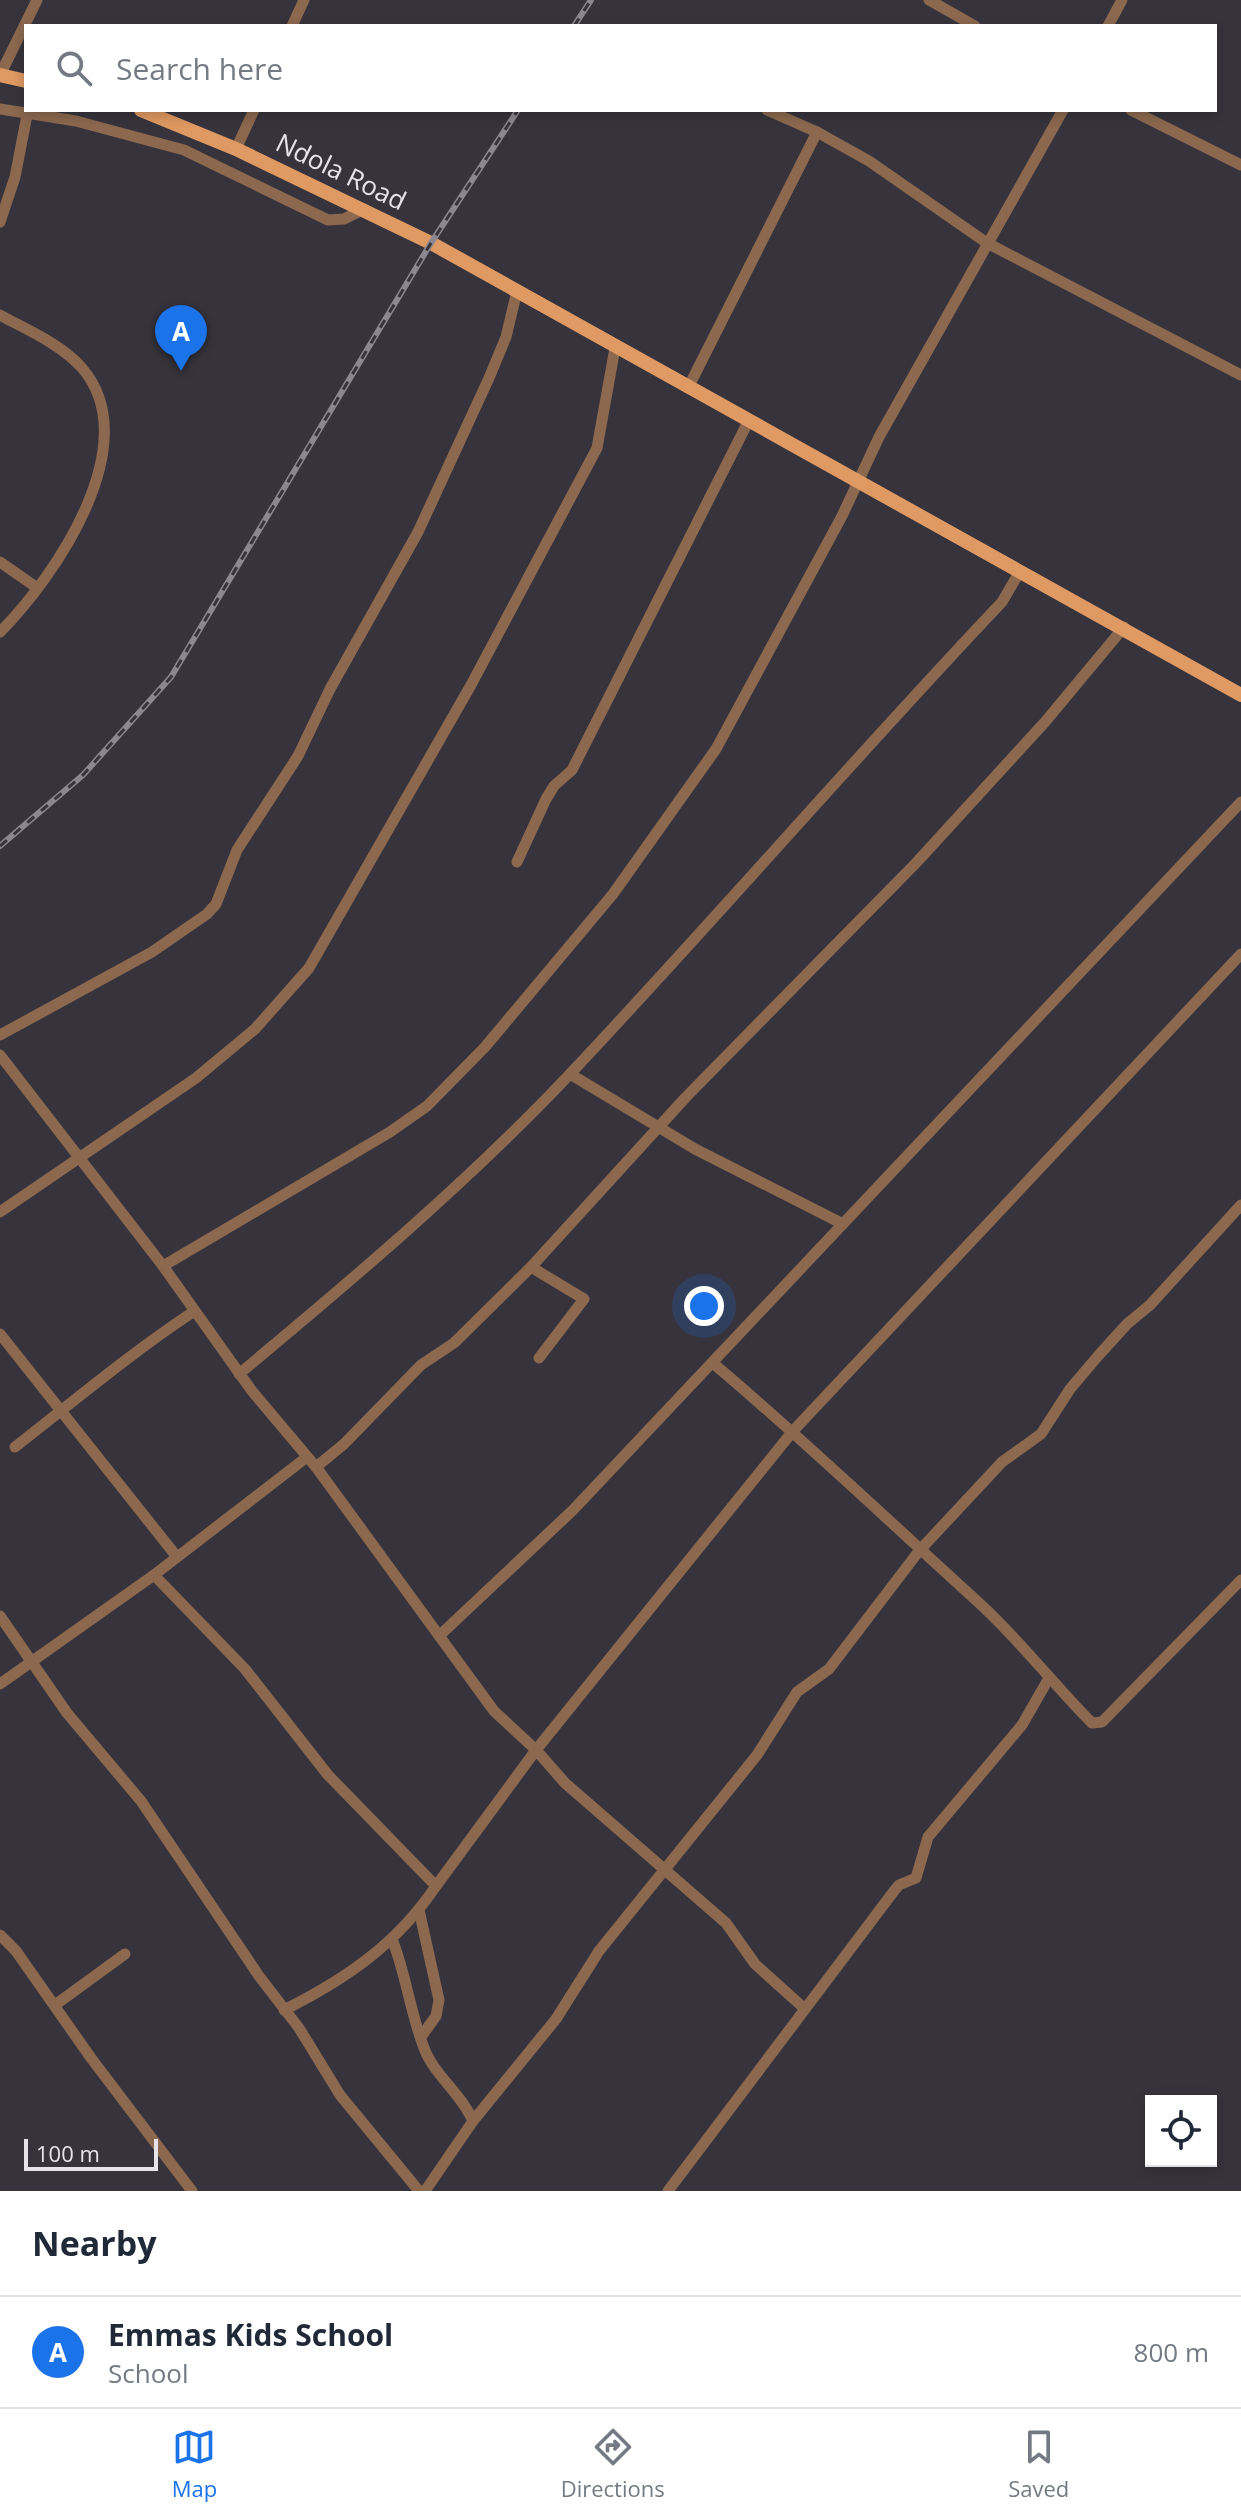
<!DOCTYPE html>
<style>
body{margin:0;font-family:"Open Sans",sans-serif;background:#f2f2f3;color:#1f2937}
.controls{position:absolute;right:24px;bottom:24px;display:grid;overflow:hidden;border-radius:0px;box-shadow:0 4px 12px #0003}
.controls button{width:72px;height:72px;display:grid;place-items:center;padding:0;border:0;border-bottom:2px solid #e0e1e3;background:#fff;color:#1f2937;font:40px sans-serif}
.scale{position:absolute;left:24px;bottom:20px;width:134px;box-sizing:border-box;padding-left:8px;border:4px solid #e6e3ea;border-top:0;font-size:22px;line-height:28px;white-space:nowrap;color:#e6e3ea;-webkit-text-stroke:6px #37333c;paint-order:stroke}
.you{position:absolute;left:704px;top:1306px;width:28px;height:28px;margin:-20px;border:6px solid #fff;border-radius:50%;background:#1a73e8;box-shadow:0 0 0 12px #1a73e833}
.badge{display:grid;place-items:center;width:52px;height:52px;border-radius:50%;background:#1a73e8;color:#fff;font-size:26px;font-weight:700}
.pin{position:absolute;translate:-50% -66px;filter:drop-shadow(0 2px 4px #0008)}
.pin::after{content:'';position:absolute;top:42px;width:28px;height:24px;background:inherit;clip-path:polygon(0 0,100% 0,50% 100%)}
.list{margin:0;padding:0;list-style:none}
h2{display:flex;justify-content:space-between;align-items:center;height:104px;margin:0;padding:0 32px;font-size:34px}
h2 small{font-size:26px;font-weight:400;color:#747a83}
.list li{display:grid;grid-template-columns:52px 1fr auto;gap:24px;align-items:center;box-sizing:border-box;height:112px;padding:0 32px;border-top:2px solid #e0e1e3}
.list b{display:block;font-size:30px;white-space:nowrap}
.list p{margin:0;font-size:26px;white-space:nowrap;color:#747a83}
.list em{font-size:26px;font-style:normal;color:#747a83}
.icon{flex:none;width:44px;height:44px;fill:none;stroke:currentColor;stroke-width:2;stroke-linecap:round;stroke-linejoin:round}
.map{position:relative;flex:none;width:1241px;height:2191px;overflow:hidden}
.search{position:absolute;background:#fff;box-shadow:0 4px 12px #0003;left:24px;right:24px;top:24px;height:88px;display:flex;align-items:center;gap:20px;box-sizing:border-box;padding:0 28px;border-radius:0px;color:#747a83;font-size:30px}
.sheet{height:216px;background:#fff}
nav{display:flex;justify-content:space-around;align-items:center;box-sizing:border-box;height:112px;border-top:2px solid #e0e1e3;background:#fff;font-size:22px;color:#747a83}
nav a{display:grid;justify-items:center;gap:4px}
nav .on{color:#1a73e8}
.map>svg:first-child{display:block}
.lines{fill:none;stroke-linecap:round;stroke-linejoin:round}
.minor{stroke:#8b684e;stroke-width:11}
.major{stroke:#df9962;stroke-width:14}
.rail-casing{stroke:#8b878f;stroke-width:6}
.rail{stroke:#37333c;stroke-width:3;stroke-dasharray:9;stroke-linecap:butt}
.labels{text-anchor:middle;stroke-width:8;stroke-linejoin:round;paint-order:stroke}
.street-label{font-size:26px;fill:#e6e3ea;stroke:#37333c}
</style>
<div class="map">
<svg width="1241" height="2191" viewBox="0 0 1241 2191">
<rect width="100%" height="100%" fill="#37333c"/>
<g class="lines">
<g class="minor">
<polyline points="929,0 975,26"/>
<polyline points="292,26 304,0"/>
<polyline points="1108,26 1122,0"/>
<polyline points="0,75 37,0"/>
<polyline points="0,109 76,121 184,150 328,220 344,219 364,209"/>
<polyline points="767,110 817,132 869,161 987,243 1241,375"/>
<polyline points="1131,110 1241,165"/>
<polyline points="236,149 254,110"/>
<polyline points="0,222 15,177 28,110"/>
<path d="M 0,315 C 27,330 61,344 82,368 C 147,443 55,577 0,632"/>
<polyline points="688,388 817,132"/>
<polyline points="0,562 36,587"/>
<polyline points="517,862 546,799 554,786 572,770 749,420"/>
<polyline points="0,1035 152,952 207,914 216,904 237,850 298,756 330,689 418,532 489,378 506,337 517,291"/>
<polyline points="0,1055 163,1266 252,1391 316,1467 494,1711 536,1750 793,1431 1241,954"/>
<polyline points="570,1074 695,1149 843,1224"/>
<polyline points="0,1212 196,1078 255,1029 309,968 471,685 597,448 615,348"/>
<polyline points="163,1266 390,1132 427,1106 485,1047 613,894 716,749 842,516 879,437 1063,110"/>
<polyline points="531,1267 584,1299 539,1358"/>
<polyline points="0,1334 177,1557"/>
<path d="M 714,1364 C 804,1440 890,1522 978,1602 C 1019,1639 1053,1684 1092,1723 L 1102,1722 L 1241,1580"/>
<path d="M 239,1374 C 353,1279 468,1182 570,1074 C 716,919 855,757 1002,602 L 1020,571"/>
<path d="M 15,1447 C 74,1401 131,1353 193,1312"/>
<polyline points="316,1467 344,1444 421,1365 454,1343 531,1267 686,1097 916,863 1045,722 1124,627"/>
<polyline points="154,1575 245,1669 328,1775 436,1886 536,1750 565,1783 726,1923 755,1964 805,2009"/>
<polyline points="0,1616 67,1713 141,1801 259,1976 299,2028 340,2095 419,2191"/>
<polyline points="439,1636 573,1510 1241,802"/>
<polyline points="0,1684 154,1575 307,1457"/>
<polyline points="419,1910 439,2000 436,2016 421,2037"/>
<polyline points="0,1935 16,1951 91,2058 192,2191"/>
<path d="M 392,1939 C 406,1974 410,2012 424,2048 C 434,2075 461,2093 473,2121"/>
<polyline points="55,2005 125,1954"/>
<path d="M 284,2010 C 346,1979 397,1944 436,1886"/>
<polyline points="425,2191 473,2121 556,2019 599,1951 757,1755 797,1692 829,1669 919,1551 1002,1462 1041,1434 1070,1389 1098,1356 1127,1324 1150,1305 1241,1205"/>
<polyline points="668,2191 894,1891 899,1885 916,1878 928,1837 1022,1725 1049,1678"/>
</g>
<g class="major">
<polyline points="0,75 26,81"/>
<polyline points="141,110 236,149 431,243 1241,695"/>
</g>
<g class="rail-casing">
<g id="rail">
<polyline points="574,26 591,0"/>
<polyline points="0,846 83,775 171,677 431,243 518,110"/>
</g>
</g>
<use href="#rail" class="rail"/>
</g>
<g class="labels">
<g class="street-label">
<text transform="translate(341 172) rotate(26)" y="9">Ndola Road</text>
</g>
</g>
</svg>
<div class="controls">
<button><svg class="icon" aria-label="locate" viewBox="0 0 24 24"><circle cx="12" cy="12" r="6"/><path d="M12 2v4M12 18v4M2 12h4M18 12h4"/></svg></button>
</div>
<div class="scale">100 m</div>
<div class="you"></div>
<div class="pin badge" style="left:181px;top:371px">A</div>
<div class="search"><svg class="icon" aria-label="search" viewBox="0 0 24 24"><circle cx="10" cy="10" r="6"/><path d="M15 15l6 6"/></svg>Search here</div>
</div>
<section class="sheet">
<h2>Nearby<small></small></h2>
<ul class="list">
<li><span class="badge">A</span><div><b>Emmas Kids School</b><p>School</p></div><em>800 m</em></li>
</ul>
</section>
<nav>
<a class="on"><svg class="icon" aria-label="map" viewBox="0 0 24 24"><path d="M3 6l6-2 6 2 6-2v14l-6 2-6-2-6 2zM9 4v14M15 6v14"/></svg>Map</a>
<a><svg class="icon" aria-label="directions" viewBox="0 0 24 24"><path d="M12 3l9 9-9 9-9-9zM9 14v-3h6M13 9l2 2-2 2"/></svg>Directions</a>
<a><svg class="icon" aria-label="saved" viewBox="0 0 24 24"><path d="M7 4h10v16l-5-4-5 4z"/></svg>Saved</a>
</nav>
